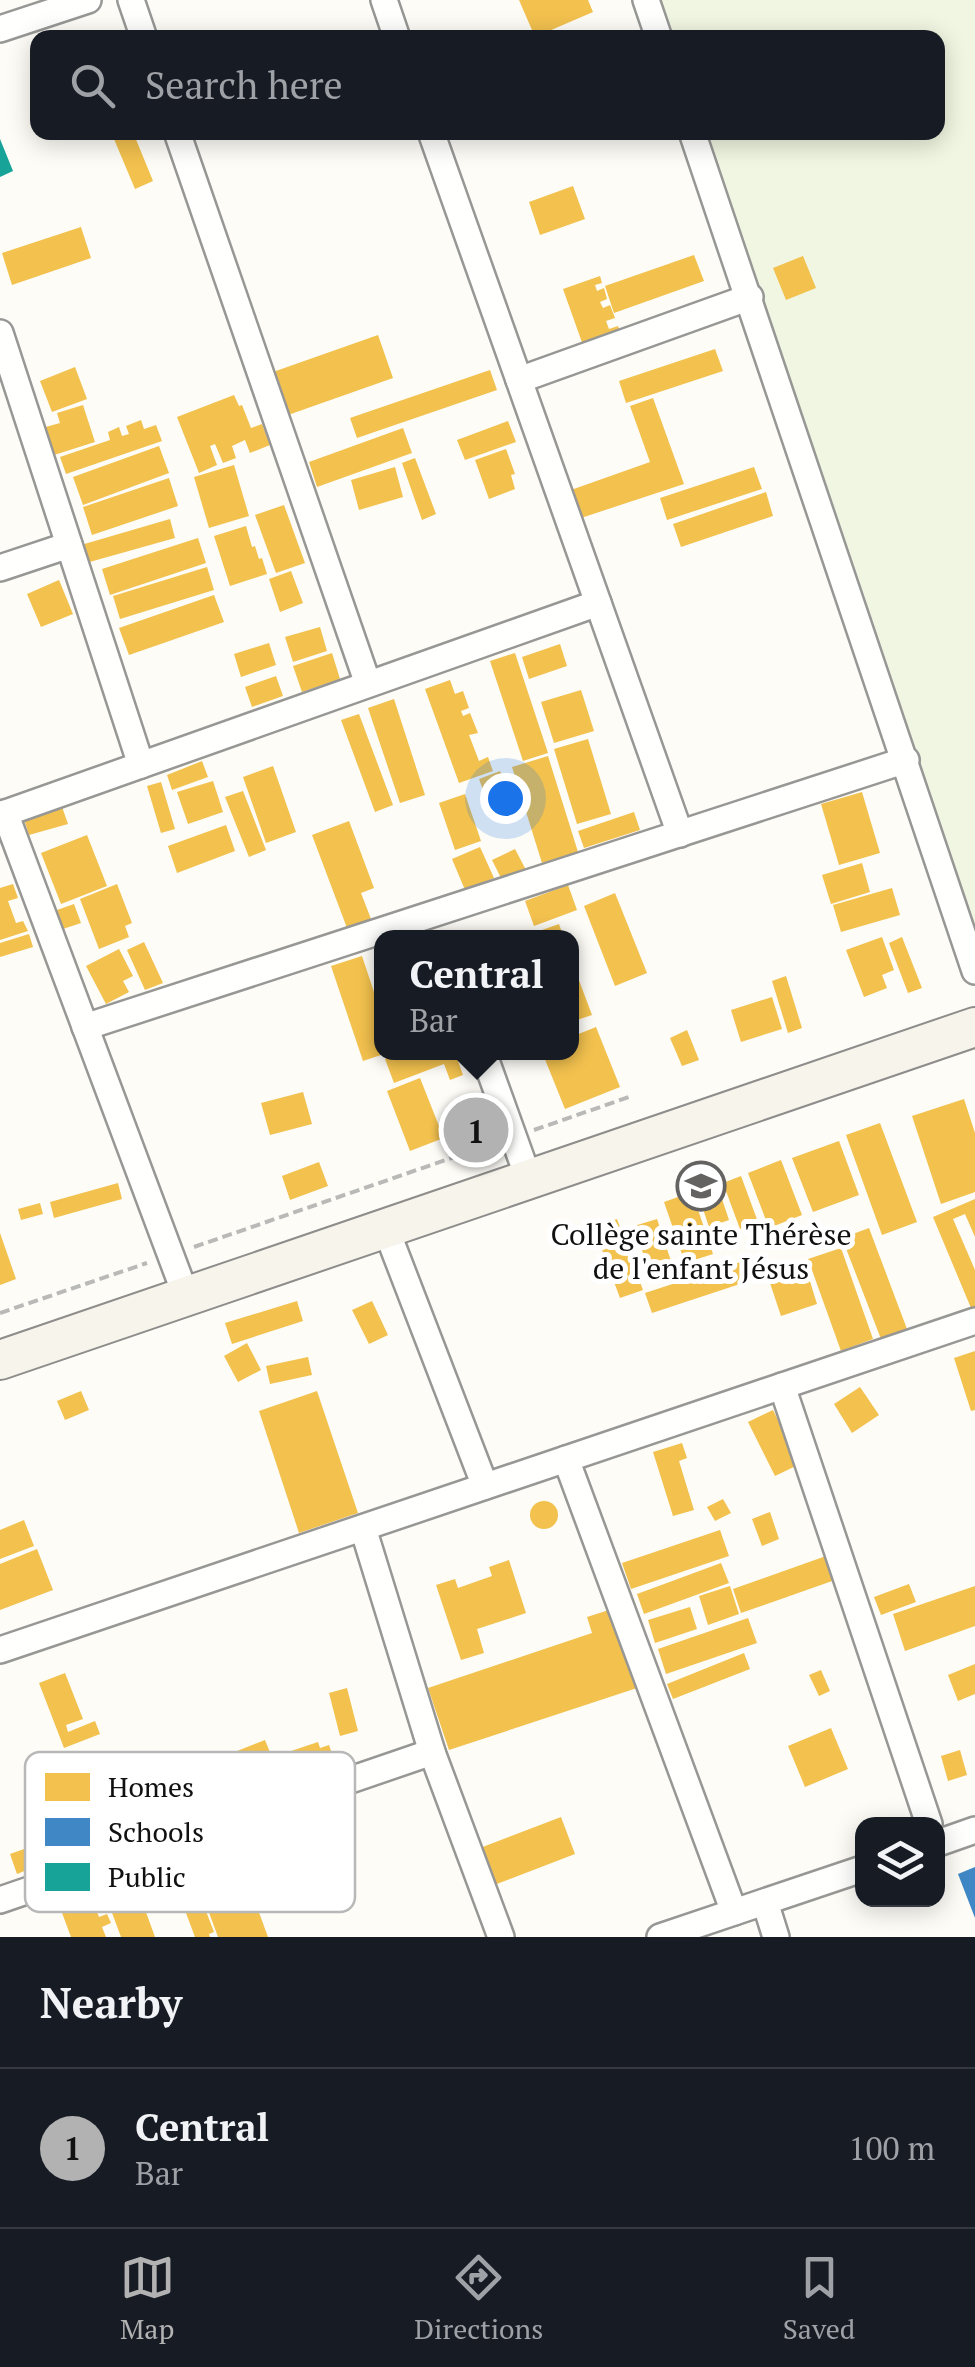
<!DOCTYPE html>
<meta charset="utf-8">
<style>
body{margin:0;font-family:"PT Serif",serif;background:#20242c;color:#f1f3f6}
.controls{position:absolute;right:30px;bottom:30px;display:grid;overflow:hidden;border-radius:20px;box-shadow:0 5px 25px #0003}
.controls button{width:90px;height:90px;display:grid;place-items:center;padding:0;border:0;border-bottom:2px solid #363941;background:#171b24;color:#f1f3f6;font:50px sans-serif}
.you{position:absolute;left:505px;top:798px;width:35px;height:35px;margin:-25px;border:8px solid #fff;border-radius:50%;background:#1a73e8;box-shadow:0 0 0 15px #1a73e833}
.badge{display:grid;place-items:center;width:65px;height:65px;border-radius:50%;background:#b2b2b3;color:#111;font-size:32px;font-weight:700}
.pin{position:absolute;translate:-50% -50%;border:5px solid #fff;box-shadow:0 2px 10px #0006}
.popup{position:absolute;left:374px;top:930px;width:205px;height:130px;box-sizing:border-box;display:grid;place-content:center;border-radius:20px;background:#171b24;filter:drop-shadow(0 2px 8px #0005);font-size:32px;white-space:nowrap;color:#9ea1a6}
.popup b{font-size:38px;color:#f1f3f6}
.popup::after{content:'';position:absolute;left:50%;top:100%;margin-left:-20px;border:20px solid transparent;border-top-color:#171b24}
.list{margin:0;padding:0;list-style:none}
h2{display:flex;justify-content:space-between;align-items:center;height:130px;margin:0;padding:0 40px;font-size:42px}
h2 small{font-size:32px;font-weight:400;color:#9ea1a6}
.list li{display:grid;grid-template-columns:65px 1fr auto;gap:30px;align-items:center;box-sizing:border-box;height:160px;padding:0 40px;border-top:2px solid #363941}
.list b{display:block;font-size:38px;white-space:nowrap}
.list p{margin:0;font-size:32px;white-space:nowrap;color:#9ea1a6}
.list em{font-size:32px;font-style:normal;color:#9ea1a6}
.icon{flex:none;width:55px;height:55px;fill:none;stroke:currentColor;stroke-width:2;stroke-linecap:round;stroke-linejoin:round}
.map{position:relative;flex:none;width:975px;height:1937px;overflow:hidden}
.search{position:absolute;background:#171b24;box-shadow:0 5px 25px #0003;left:30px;right:30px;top:30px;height:110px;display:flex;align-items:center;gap:25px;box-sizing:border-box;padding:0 35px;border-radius:20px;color:#9ea1a6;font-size:38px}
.sheet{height:290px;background:#171b24}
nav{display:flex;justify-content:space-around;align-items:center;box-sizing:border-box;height:140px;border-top:2px solid #363941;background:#171b24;font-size:28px;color:#9ea1a6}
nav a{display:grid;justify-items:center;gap:5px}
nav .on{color:#b2b2b3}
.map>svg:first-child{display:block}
.pitch{fill:#f0f6e1}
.homes{fill:#f2c14e}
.schools{fill:#3f88c5}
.public{fill:#17a398}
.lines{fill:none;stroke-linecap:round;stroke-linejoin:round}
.street-casing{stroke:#979795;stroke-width:30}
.secondary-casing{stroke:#8e8d8b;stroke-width:42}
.path{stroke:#b9b9b8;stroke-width:4;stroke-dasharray:10 5;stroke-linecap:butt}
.street{stroke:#fffffe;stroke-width:25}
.secondary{stroke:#f6f4eb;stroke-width:38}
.labels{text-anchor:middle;stroke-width:10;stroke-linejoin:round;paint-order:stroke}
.poi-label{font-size:30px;fill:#111;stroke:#fff}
.key{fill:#fff;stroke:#b8b8b8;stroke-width:2.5}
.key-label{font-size:28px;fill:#111}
</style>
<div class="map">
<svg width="975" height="1937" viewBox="0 0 975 1937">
<rect width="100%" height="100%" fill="#fdfcf7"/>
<polygon class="pitch" points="658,0 975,0 975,940 703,133 938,132 938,38 671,37"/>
<g class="homes">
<polygon points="519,0 588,0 593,12 535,37"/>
<polygon points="111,132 133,132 153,181 135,189"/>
<polygon points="573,186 585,219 540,235 529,202"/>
<polygon points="81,227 91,258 12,285 2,253"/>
<polygon points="694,255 704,281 614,313 605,286"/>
<polygon points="803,256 816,288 786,300 773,268"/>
<polygon points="600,276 602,283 595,285 597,291 604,288 607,299 600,302 603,308 610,305 615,318 606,321 609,329 618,326 621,334 584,348 563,289"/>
<polygon points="378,335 393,378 288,415 273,372"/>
<polygon points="715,349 723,371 626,403 619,381"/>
<polygon points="75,367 87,399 52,412 40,381"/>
<polygon points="490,370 497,390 357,438 350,418"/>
<polygon points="234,395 239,406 242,405 251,428 262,424 270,445 250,453 245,440 232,446 236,458 223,463 215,444 210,446 217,465 199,473 177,417"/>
<polygon points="653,398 684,484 581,518 571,490 650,462 630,406"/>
<polygon points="83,405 95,442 51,456 42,428 60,423 57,413"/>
<polygon points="141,420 144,429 156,425 162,441 66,474 60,457 110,440 108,432 119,427 122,436 129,434 126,426"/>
<polygon points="508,421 516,442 465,460 457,440"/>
<polygon points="403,428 412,453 317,487 309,462"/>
<polygon points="159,446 169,473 83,505 73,477"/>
<polygon points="506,449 515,474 511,475 515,489 489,499 475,460"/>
<polygon points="415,458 436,514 422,520 402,463"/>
<polygon points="234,465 249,516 209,528 194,477"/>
<polygon points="395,467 403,497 359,510 351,480"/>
<polygon points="754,467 762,489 667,520 660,498"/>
<polygon points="169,478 178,506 92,535 83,507"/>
<polygon points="766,492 773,516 681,547 673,524"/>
<polygon points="284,505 305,563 276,573 255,515"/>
<polygon points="170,519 175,538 86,563 81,545"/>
<polygon points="246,526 252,547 255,546 259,559 262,558 267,574 230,586 214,536"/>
<polygon points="198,538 206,563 110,595 102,569"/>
<polygon points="207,567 214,590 120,619 113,596"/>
<polygon points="291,571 303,603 280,612 269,579"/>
<polygon points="59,580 73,614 41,627 27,594"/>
<polygon points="214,595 224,622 129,655 119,628"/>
<polygon points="320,627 327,651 293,662 285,637"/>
<polygon points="269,643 276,665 241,677 234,654"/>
<polygon points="560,644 567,666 529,679 522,657"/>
<polygon points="332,653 340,679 302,692 293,666"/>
<polygon points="515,653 548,753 523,761 490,661"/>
<polygon points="276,676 283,696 252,707 245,687"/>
<polygon points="450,680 455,694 463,691 469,708 461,711 463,716 470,713 478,733 469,735 479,761 488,757 493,771 459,783 425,689"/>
<polygon points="581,690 594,731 554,743 541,702"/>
<polygon points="394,699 425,795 400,803 368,708"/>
<polygon points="359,714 393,805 375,812 341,720"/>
<polygon points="588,739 611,814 577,824 554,749"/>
<polygon points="548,756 578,852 542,863 512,767"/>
<polygon points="202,761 208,777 172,790 167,775"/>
<polygon points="273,766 296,832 266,843 243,777"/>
<polygon points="500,771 507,786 485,795 479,779"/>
<polygon points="213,781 223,812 188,824 177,792"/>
<polygon points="161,782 175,829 161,833 147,786"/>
<polygon points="243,791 266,850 249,857 225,797"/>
<polygon points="862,792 880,853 839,865 821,804"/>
<polygon points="465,794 481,841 455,850 439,803"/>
<polygon points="61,804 68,824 29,835 23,816"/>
<polygon points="634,812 640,830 584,848 578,831"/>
<polygon points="349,821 374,888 361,893 371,919 347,928 312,835"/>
<polygon points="226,825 235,851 177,873 168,846"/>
<polygon points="87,835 107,886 61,904 41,853"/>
<polygon points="480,847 494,878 465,890 452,859"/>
<polygon points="515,849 526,870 503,882 492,860"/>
<polygon points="862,863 870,892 831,904 822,875"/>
<polygon points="13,884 18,898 8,901 16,923 23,921 28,931 0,940 0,888"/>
<polygon points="117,884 132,923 125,926 129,937 99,949 80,899"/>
<polygon points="568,885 577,910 534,926 525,901"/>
<polygon points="892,888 900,915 841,932 833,905"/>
<polygon points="615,893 647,973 615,986 584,906"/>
<polygon points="74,904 81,923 63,929 57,910"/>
<polygon points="559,924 564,938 523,938 522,937"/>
<polygon points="29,934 33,947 0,957 0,943"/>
<polygon points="882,937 894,970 882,975 887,988 864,997 846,950"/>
<polygon points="902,937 922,988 908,993 889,943"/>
<polygon points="144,942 163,983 145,990 127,950"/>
<polygon points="119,949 133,976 123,981 129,992 106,1004 86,966"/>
<polygon points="362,956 381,1013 381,1055 363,1061 331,966"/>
<polygon points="571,959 592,1015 571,1022"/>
<polygon points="786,976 802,1028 788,1033 772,981"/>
<polygon points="772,997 782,1029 741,1042 731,1010"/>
<polygon points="596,1027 620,1087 565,1109 542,1052 571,1052 571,1037"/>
<polygon points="687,1030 699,1060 682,1066 670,1038"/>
<polygon points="402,1052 455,1052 463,1075 450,1080 444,1064 394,1083 385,1059"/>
<polygon points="420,1078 439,1126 449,1123 454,1134 410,1151 387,1091"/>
<polygon points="303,1092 312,1124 270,1135 261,1103"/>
<polygon points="964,1099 975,1133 975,1192 941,1204 912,1116"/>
<polygon points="880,1123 917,1222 882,1235 846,1135"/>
<polygon points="839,1141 859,1195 813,1212 792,1158"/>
<polygon points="781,1160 802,1215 769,1228 748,1173"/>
<polygon points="319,1162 328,1186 290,1200 282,1176"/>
<polygon points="741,1176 758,1222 740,1229 723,1183"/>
<polygon points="118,1183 122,1199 54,1218 50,1202"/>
<polygon points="718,1187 729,1220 709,1227 698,1194"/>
<polygon points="692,1192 713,1254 685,1263 664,1202"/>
<polygon points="975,1199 975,1237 965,1214 953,1219 975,1270 975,1307 971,1308 933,1217"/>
<polygon points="40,1203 43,1214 21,1220 18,1209"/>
<polygon points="617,1219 621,1230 631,1226 637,1243 627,1247 643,1290 620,1298 594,1228"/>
<polygon points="657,1219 673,1267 650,1274 634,1226"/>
<polygon points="869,1228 907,1329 881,1339 842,1238"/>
<polygon points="0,1233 16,1279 0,1285"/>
<polygon points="841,1248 873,1339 841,1351 808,1259"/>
<polygon points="740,1262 746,1282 652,1313 645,1293"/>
<polygon points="804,1262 817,1304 781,1316 767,1274"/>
<polygon points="297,1301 303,1321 232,1344 225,1323"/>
<polygon points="372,1301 388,1335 369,1344 352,1310"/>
<polygon points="247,1343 261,1370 238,1382 224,1356"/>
<polygon points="975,1351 975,1410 971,1411 954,1358"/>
<polygon points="308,1357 312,1375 270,1384 266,1366"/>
<polygon points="860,1387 879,1415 852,1433 834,1404"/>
<polygon points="81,1391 89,1410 65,1420 57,1401"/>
<polygon points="317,1391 358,1513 299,1533 259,1411"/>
<polygon points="773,1410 800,1464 775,1476 748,1422"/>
<polygon points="682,1443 687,1458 679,1461 694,1510 673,1516 653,1452"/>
<polygon points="723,1499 731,1513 715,1521 707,1507"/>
<circle cx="544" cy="1515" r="14"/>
<polygon points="770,1512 779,1539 762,1546 752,1519"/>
<polygon points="24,1520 34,1546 0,1559 0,1530"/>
<polygon points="720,1530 729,1556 631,1589 622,1563"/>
<polygon points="37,1549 53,1590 0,1610 0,1564"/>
<polygon points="826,1556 835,1580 741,1613 733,1589"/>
<polygon points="509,1560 526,1613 477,1629 484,1653 461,1660 436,1585 455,1579 458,1588 492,1576 489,1567"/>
<polygon points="721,1563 729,1583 644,1614 637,1594"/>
<polygon points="909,1584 916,1602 881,1615 874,1597"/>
<polygon points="730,1586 739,1614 708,1625 699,1596"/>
<polygon points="975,1586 975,1626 905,1651 893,1614"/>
<polygon points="690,1607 697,1629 655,1643 648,1620"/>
<polygon points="612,1609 637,1688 449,1750 428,1688 592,1633 587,1617"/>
<polygon points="748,1618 757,1643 666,1674 658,1649"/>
<polygon points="744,1653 750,1669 673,1699 667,1684"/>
<polygon points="975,1664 975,1694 958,1701 948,1675"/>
<polygon points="821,1670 830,1691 819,1696 809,1675"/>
<polygon points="65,1673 83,1719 66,1725 68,1732 95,1721 100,1734 64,1748 39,1683"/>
<polygon points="347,1688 358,1731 340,1736 329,1693"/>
<polygon points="831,1728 848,1769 805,1787 788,1746"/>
<polygon points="265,1740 286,1792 257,1803 237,1751"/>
<polygon points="318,1742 320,1748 329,1745 336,1765 297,1778 288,1752"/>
<polygon points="960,1750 967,1775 948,1781 941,1756"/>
<polygon points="227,1755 244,1803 226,1809 208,1761"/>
<polygon points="127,1775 146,1823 118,1834 99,1787"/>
<polygon points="94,1783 116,1837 88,1848 66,1794"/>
<polygon points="57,1793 80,1851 53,1861 30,1803"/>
<polygon points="561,1817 575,1854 494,1885 480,1848"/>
<polygon points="230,1833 268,1937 218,1937 186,1850"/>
<polygon points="24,1849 32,1868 17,1874 10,1854"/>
<polygon points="184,1854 214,1932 209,1934 210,1937 195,1937 166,1860"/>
<polygon points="130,1868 155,1937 121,1937 108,1902 95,1907 99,1917 107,1914 111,1923 102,1927 106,1937 71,1937 55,1894 86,1883 89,1891 102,1886 100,1879"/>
</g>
<polygon class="schools" points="975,1867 975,1918 958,1874"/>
<polygon class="public" points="0,139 13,171 0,177"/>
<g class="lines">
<g class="street-casing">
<g id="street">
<polyline points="131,0 144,38"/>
<polyline points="384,0 397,38"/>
<polyline points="646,0 659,38"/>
<polyline points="0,29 88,0"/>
<polyline points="177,132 368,684"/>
<polyline points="431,132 680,834"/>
<polyline points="692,132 975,971"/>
<polyline points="0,333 141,765"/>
<polyline points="519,380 750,297"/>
<polyline points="0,568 69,545"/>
<polyline points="5,813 186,1296"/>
<polyline points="0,815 598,603"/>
<polyline points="85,1027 906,760"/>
<polyline points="483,1052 529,1180"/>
<polyline points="386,1229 485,1486"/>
<polyline points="782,1386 929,1824"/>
<polyline points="566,1459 734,1912"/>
<polyline points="363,1528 432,1752 501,1937"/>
<polyline points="0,1650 975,1321"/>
<polyline points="938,1843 975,1830"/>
<polyline points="0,1900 432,1752"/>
<polyline points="765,1902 776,1937"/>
<polyline points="660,1937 862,1869"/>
</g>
</g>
<g class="secondary-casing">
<polyline id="secondary" points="0,1360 975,1027"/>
</g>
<g class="path">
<polyline points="534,1130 629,1097"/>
<polyline points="194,1247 492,1144"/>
<polyline points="0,1313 147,1263"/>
</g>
<use href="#street" class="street"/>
<use href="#secondary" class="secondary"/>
</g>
<defs>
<g id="school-ring" transform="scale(2.5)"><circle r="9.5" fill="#fff" stroke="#646362" stroke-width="1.5"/><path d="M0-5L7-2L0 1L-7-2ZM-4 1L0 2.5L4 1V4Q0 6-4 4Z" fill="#646362"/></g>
</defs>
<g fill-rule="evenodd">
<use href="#school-ring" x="701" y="1186"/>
</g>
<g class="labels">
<g class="poi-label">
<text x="701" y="1245">Collège sainte Thérèse<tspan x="701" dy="34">de l'enfant Jésus</tspan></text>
</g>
</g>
<rect x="25" y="1752" width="330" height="160" rx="15" class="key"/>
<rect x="45" y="1773" width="45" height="28" fill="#f2c14e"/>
<rect x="45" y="1818" width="45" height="28" fill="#3f88c5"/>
<rect x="45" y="1863" width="45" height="28" fill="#17a398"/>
<g class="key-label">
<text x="108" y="1797">Homes</text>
<text x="108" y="1842">Schools</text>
<text x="108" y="1887">Public</text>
</g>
</svg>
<div class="controls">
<button><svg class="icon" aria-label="layers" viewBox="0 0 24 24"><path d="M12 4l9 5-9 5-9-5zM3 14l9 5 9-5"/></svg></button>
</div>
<div class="you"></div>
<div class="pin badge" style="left:476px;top:1130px">1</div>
<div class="popup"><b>Central</b>Bar</div>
<div class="search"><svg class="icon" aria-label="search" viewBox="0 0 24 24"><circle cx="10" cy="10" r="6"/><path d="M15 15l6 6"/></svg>Search here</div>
</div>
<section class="sheet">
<h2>Nearby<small></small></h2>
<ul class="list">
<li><span class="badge">1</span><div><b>Central</b><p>Bar</p></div><em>100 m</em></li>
</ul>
</section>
<nav>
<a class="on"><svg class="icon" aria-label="map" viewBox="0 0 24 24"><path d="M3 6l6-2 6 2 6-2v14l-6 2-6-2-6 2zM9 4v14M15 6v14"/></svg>Map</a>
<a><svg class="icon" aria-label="directions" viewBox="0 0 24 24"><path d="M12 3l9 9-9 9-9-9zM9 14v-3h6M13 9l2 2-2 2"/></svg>Directions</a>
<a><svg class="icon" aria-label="saved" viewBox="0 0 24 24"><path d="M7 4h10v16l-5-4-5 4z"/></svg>Saved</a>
</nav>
